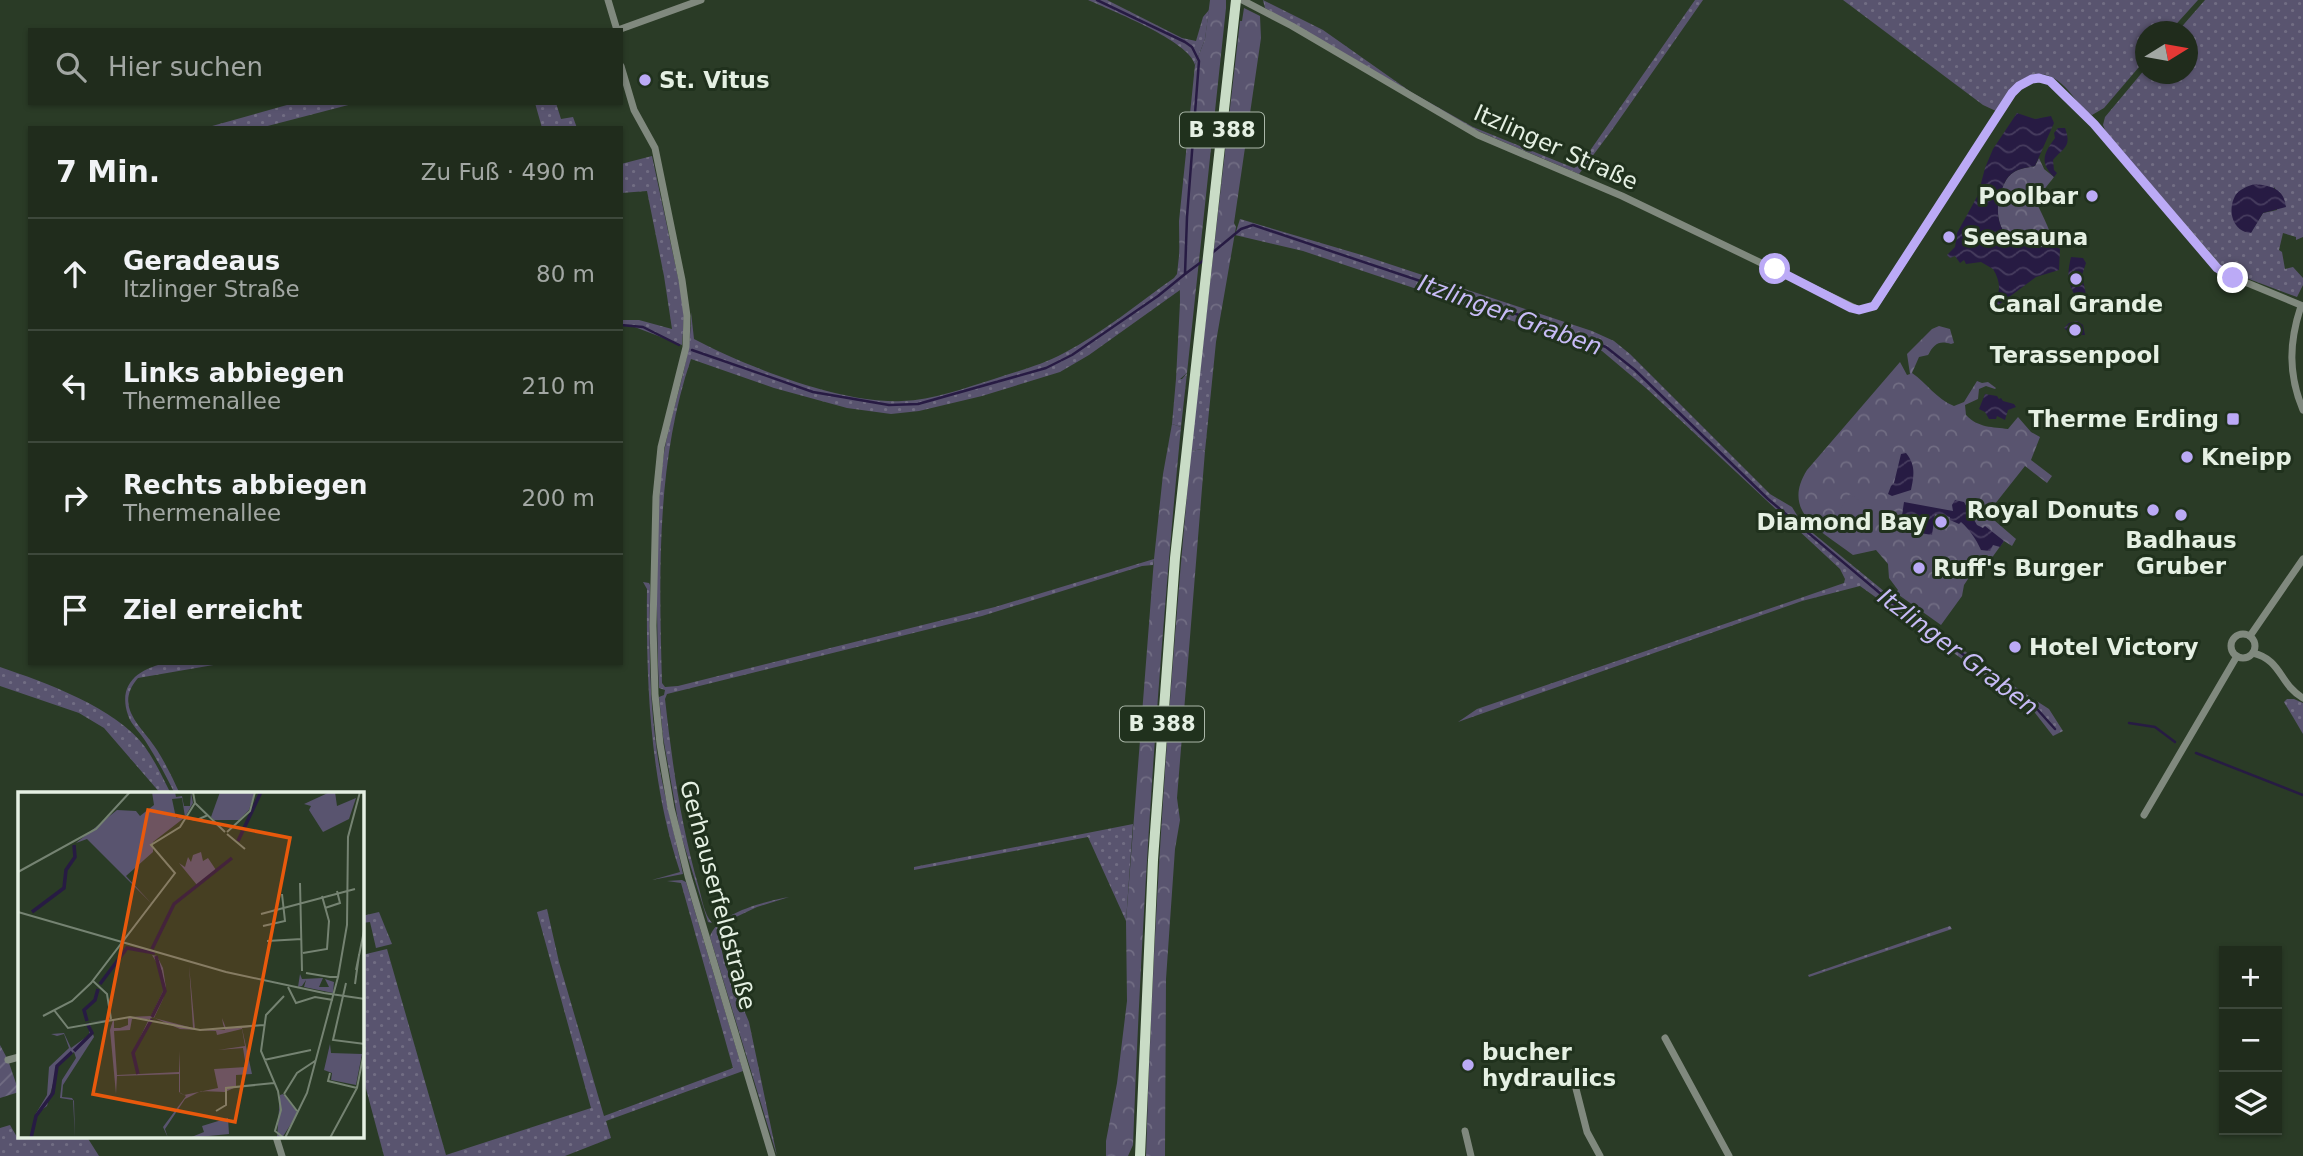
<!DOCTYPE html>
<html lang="de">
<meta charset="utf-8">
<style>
body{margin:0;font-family:"DejaVu Sans",sans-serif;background:#2d3829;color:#f1f3f6}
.controls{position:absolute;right:21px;bottom:21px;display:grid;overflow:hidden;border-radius:0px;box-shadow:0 2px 5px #0004}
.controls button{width:63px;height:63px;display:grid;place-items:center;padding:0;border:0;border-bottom:2px solid #3d483b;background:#202c1c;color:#f1f3f6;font:35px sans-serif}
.compass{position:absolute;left:2135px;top:21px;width:63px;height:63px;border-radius:50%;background:#202c1c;box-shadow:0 2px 5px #0004;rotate:79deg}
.stop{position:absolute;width:21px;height:21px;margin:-16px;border:5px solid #bbaaf6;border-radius:50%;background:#fff}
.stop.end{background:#bbaaf6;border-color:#fff;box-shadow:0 2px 7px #0008}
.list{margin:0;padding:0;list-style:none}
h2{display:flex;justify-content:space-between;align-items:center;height:91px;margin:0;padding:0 28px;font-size:30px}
h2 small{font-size:23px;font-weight:400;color:#a2a7a3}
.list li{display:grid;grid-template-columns:46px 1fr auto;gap:21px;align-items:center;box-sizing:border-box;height:112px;padding:0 28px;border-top:2px solid #3d483b}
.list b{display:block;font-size:26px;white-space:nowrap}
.list p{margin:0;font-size:23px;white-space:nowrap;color:#a2a7a3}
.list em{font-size:23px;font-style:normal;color:#a2a7a3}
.icon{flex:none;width:38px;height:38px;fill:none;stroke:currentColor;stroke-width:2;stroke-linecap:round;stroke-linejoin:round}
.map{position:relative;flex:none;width:2303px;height:1156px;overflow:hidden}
.search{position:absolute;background:#202c1c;box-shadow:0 2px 5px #0004;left:28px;top:28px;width:595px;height:77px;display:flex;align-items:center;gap:18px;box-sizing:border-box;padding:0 24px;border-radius:0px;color:#a2a7a3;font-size:26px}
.panel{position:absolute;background:#202c1c;box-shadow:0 2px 5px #0004;left:28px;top:126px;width:595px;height:539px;border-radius:0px}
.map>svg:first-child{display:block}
.grass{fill:url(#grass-dots);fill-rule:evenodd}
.forest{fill:url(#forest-crowns)}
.garden{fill:url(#garden-furrows)}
.pitch{fill:#59546f}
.water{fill:url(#water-waves)}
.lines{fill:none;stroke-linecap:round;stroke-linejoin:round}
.stream{stroke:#271b43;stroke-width:2.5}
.minor{stroke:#80897e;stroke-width:7}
.primary{stroke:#c9dcc6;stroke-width:10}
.route{stroke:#bbaaf6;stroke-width:9}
.poi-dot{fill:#bbaaf6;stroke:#20311d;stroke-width:2.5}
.labels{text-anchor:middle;stroke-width:6;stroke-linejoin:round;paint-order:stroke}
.shield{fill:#20311d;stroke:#aab7a8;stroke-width:2}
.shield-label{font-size:21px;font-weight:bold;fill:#e5f0e3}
.poi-label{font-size:23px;font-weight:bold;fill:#e5f0e3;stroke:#20311d;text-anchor:start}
.street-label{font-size:23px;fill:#e5f0e3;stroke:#20311d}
.water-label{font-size:24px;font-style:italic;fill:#c7bbf6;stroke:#20311d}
.inset-river{fill:none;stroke:#271b43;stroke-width:3.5}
.inset-road{fill:none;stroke:#758372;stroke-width:2}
.view{fill:#e8590c;fill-opacity:0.15;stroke:#e8590c;stroke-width:3.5}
.inset-edge{fill:none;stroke:#e5f0e3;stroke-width:3.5}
</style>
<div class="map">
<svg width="2303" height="1156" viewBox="0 0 2303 1156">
<defs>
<pattern id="grass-dots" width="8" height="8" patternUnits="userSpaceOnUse" patternTransform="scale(1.75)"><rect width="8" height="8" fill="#59546f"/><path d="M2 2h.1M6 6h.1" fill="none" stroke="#716d83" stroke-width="1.8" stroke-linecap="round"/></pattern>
<pattern id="forest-crowns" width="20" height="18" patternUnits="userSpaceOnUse" patternTransform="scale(1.75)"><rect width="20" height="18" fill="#59546f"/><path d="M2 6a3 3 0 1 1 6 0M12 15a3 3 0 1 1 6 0" fill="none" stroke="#716d83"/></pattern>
<pattern id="garden-furrows" width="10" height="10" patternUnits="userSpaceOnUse" patternTransform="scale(1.75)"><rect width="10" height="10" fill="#59546f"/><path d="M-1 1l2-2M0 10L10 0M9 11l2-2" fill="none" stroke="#716d83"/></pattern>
<pattern id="water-waves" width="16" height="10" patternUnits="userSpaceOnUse" patternTransform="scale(1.75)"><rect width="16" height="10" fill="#271b43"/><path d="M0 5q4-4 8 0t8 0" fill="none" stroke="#463c5e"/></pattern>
</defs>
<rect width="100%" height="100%" fill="#2a3b26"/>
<g class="grass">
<path d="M 1088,0 L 1107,0 L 1182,38 L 1196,41 L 1203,17 L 1209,10 L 1205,39 L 1195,65 C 1190,41 1110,10 1088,0 Z"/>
<polygon points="1263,0 1323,30 1411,92 1473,127 1574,168 1580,165 1695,0 1703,0 1612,130 1579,174 1471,128 1265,8"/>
<path d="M 1843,0 L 2198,0 L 2170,31 L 2146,32 L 2145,60 L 2104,108 L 2092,115 C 2081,109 2074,96 2065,87 C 2035,57 2012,85 1996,111 L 1983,105 Z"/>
<path d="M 2205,0 L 2303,0 L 2303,237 L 2296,240 L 2296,237 L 2283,233 L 2279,250 L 2282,252 L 2285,269 L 2293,267 L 2303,278 L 2303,285 L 2297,297 L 2225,270 L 2107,134 L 2103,125 L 2105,117 L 2145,69 L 2146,74 L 2188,74 L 2188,32 L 2178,31 ZM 2275,187 L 2277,210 L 2263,213 L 2251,232 L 2245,232 Z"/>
<polygon points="294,103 356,103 260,128 205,128"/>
<polygon points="535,103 556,103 561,119 573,117 577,128 542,128"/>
<polygon points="652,156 682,296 684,317 682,345 632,326 621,325 621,320 639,320 672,329 664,276 647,191 621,193 621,164"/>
<polygon points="1240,219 1365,256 1592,331 1614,341 1630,354 1770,494 1792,507 1803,525 1885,592 1997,675 2049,709 2063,731 2053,736 2032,709 1860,586 1802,601 1458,722 1477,709 1844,583 1845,579 1840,569 1647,389 1602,351 1303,251 1235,235"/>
<path d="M 1180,247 L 1180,290 L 1089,355 L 1060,372 L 982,396 L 919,411 L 891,414 L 847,408 L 774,388 L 691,359 C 656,462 659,575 662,683 L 665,687 L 678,686 L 995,607 L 1154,559 L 1153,565 L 1142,566 L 982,616 L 667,694 L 665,699 C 672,763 681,826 699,888 C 702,899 704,914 712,923 L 708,922 L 680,832 L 663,737 L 659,697 L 664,695 L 665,690 L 659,688 L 658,665 C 657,597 654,527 663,460 C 670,409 692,363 691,312 L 694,339 C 747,367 842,404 902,401 C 933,400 965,388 994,379 C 1018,371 1042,365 1064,353 C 1103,333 1138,303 1174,278 L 1177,274 Z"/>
<polygon points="1200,370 1213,372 1205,451 1202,449 1191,451"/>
<polygon points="1187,373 1181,427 1172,424 1176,379 1182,379"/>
<path d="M 643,582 L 649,583 L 650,585 C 649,641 649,697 657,752 C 663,794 675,833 683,874 L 652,880 L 680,872 C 650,782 646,683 647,589 Z"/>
<path d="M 167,663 L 225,663 L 138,678 C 113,707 142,726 157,750 C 166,764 173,779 180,794 L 175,794 C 166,776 157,759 146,742 C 141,733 131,725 128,715 C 117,683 140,668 167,663 Z"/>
<path d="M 0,667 C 44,682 117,708 145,747 C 155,761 163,778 171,794 L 161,794 L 104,728 L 79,713 L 0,686 Z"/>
<polygon points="2287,699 2294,699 2303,703 2303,734 2284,702"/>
<polygon points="1133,824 1126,921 1088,837 914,870 914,867"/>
<polygon points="682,880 686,882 743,1071 606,1121 611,1138 565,1156 384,1156 365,1085 362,1086 362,955 387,949 446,1155 591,1108 537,912 547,909 559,962 604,1116 733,1068 681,883 667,881"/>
<path d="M 789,897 L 757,907 L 736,917 L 723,930 L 721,936 L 722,952 L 726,967 L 749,1022 L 777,1156 L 710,937 C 716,913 767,901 789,897 Z"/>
<polygon points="379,912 392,944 376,948 370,922 362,923 362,916"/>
<polygon points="1950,926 1952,929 1809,977 1808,975"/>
<polygon points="10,1125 17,1137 87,1137 99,1156 0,1156 0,1128"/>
</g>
<g class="forest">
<polygon points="1210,0 1226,0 1226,8 1187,373 1179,380 1176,379 1180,302 1179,221 1195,65 1205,39"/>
<polygon points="1244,8 1260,16 1261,38 1234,223 1236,227 1216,342 1213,372 1206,372 1200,370 1240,21 1242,21"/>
<path d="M 2039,158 L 2044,169 L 2054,177 L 2035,201 C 2040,208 2053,237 2054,245 C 2017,254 1990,234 2000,195 C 2003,186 2005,178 2014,172 C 2020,168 2028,168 2035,166 Z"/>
<path d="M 1939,326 L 1950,329 L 1954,343 L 1951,344 C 1939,340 1934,344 1928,355 L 1919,357 L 1912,373 C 1927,383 1936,399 1954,406 L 1964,402 L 1977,381 L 1982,383 L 1988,382 L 1996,388 L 1995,389 L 1986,386 L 1979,389 L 1978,399 L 1965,405 L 1966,415 C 1978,428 1993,427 2008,429 L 2018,417 L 2031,432 L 2040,437 L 2031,460 L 2052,476 L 2047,483 L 2025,466 L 1987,514 L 2016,539 L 2012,546 L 2004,541 L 1991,559 L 1977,567 L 1972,573 L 1964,585 L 1962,596 L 1941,625 L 1896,593 L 1898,590 L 1889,578 L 1888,564 L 1876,550 L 1853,555 C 1823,532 1780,513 1807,470 L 1900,362 L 1907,375 L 1910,374 L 1907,354 L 1932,329 Z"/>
<path d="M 1172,424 L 1181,427 C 1158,666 1142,905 1133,1145 L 1128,1156 L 1106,1156 L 1106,1141 L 1117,1083 L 1127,1001 L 1126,921 L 1154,559 L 1163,474 Z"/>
<path d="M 1202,449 L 1205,451 L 1177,798 L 1180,820 L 1175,849 L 1166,979 L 1165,1156 L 1146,1156 C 1153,920 1169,686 1191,451 Z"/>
</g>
<polygon class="garden" points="0,1045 8,1060 19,1092 0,1098"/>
<polygon class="pitch" points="1850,494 1876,513 1867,526 1841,508"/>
<g class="water">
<path d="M 2017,113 L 2035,119 L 2051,116 L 2054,123 L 2035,166 C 2028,168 2020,168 2014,172 C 2005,178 2003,186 2000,195 C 1990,232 2017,256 2054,245 L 2060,249 L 2059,270 L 2036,277 L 1993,309 L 1990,305 C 2002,295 2001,282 1993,269 L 1981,262 L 1966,264 L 1964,260 L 1960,263 L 1955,256 L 1950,258 L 1947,255 L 1955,247 L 1957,233 L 1978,195 L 1985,168 L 1993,149 Z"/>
<path d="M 2058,128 L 2065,128 C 2072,147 2064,147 2053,160 L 2054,170 L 2057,173 L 2054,177 C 2039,162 2044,153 2055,138 L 2054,133 Z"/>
<path d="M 2255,184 C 2271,186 2284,188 2286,207 L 2263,213 L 2251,233 C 2233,232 2227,211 2235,196 C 2239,189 2248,186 2255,184 Z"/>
<path d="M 2071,257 L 2083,258 L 2086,263 L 2082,275 L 2088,305 L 2083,308 C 2070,288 2065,281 2071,257 Z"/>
<polygon points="2077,321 2083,325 2085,335 2072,335 2064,328 2069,323"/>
<polygon points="1985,394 1997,396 1999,399 2001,398 2003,401 2014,404 2016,407 2008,410 2005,420 1997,416 1996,419 1989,419 1985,412 1979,409"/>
<path d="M 1906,453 C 1916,465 1914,476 1911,490 L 1892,496 L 1888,494 L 1891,486 L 1894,483 L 1901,454 Z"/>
<path d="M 1955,500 L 1964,502 L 1977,525 L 1983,528 L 1985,526 L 2004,541 L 2000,547 L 1993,545 L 1990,551 L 1981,550 C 1976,539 1970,530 1961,522 L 1959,524 L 1950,520 L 1950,517 L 1935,514 L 1932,535 L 1920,533 L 1921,527 L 1918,525 L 1901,522 L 1904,502 L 1953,511 L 1952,505 Z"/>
</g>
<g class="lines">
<g class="stream">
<polyline points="1097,0 1185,42 1192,47 1199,61 1187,217 1185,274 1204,260"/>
<polyline points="1212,253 1241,229 1253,225 1486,303 1606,347 1635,370 1768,499 1881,594 2037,709 2055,729"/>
<polyline points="621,325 643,327 679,345"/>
<polyline points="692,350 813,392 889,405 918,404 1046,368 1072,355 1158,296 1185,274"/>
<polyline points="2129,723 2155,727 2175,742"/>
<polyline points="2196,753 2303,795"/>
</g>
<g class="minor">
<polyline points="608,0 617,30"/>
<path d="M 1242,0 L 1292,26 L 1478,135 L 1622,196 L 1859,310 L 1874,306 L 1878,301 L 2012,93 C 2023,81 2034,75 2050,81 L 2094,124 L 2223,273 L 2303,306"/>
<polyline points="618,30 701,0"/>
<polyline points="621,66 634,110 655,148 682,280 687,316 686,347 661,447 656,497 653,626 655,694 660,744 671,808 688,876 772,1156"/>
<path d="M 2301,306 C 2289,342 2288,374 2303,410"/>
<circle cx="2243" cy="646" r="12"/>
<polyline points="2250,636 2303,559"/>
<path d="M 2253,653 C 2282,660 2279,684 2303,698"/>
<polyline points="2144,815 2237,656"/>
<polyline points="1665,1038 1729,1156"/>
<polyline points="8,1060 19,1057"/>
<polyline points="1572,1073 1587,1132 1600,1156"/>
<polyline points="1465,1131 1471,1156"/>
<polyline points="276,1137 282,1156"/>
</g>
<polyline class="primary" points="1140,1156 1153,860 1175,558 1236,0"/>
</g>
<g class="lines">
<polyline class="route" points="1775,269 1851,308 1859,310 1874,306 2012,93 2019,86 2032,79 2039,78 2050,81 2094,124 2217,268 2233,278"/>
</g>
<g class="poi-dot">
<circle cx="645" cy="80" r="7"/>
<circle cx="2092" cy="196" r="7"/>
<circle cx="1949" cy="237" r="7"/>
<circle cx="2076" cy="279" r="7"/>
<circle cx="2075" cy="330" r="7"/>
<rect x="2226" y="412" width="14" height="14" rx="3.5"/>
<circle cx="2187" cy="457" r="7"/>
<circle cx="2153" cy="510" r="7"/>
<circle cx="2181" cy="515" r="7"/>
<circle cx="1941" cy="522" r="7"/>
<circle cx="1919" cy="568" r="7"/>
<circle cx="2015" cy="647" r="7"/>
<circle cx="1468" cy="1065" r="7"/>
</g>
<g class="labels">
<g class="shield">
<rect x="1180" y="112.5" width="84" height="35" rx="5"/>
<rect x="1120" y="706.5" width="84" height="35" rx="5"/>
</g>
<g class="shield-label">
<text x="1222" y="137">B 388</text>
<text x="1162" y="731">B 388</text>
</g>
<g class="poi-label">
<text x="659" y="88">St. Vitus</text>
<text x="2078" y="204" text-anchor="end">Poolbar</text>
<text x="1963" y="245">Seesauna</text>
<text x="2076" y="312" text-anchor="middle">Canal Grande</text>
<text x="2075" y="363" text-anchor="middle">Terassenpool</text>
<text x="2219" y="427" text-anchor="end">Therme Erding</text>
<text x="2201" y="465">Kneipp</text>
<text x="2139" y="518" text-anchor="end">Royal Donuts</text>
<text x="1927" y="530" text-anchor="end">Diamond Bay</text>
<text x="2181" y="548" text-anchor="middle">Badhaus<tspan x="2181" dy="26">Gruber</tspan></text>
<text x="1933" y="576">Ruff's Burger</text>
<text x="2029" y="655">Hotel Victory</text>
<text x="1482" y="1060">bucher<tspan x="1482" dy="26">hydraulics</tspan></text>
</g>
<g class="street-label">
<text transform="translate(1556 147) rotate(24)" y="8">Itzlinger Straße</text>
<text transform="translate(718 895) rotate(75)" y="8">Gerhauserfeldstraße</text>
</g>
<g class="water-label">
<text transform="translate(1510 315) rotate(20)" y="8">Itzlinger Graben</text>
<text transform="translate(1958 652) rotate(37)" y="8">Itzlinger Graben</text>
</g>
</g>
<g transform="translate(18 792)">
<rect width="346" height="346" fill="#2a3b26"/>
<path d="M 134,0 L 157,0 L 158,5 L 164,4 L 166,14 L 172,14 L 173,0 L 175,11 L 167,25 L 164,6 L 154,7 L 158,26 L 166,26 L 135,50 L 135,60 L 108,84 L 134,112 L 69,47 L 58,51 L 99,18 L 118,19 L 122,24 L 136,13 ZM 134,163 L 139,164 L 145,176 L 148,196 L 145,207 L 136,226 L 175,236 L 171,173 L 177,237 L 207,238 L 205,232 L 204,226 L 208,236 L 241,234 L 224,236 L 234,282 L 218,283 L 218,295 L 207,300 L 183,299 L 167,307 L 147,337 L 150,346 L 145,335 L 168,304 L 161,300 L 161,282 L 99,284 L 98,302 L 92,238 L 95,228 L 72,230 L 95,227 L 96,228 L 96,236 L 102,236 L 110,233 L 110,225 L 133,224 L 146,197 L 144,179 ZM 134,225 L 162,237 L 198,239 L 199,243 L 224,237 L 227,254 L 200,258 L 225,256 L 228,275 L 196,277 L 200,296 L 166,303 L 162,301 L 162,259 L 161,280 L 121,282 L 115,262 ZM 114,227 L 131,227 L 114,262 L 120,282 L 99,283 L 96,239 L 112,238 ZM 282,182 L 284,187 L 305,186 L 301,195 L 311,195 L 307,187 L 316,190 L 315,201 L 286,195 L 288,188 L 284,194 L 280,195 ZM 72,233 L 76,245 L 45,293 L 44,305 L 54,306 L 56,309 L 57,346 L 55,308 L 42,306 L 44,288 L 58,266 L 56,260 L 40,273 L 29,314 L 17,323 L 29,303 L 31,275 L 51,256 L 46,242 L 39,244 L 33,242 L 46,241 L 53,256 L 71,243 ZM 312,252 L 313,261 L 344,262 L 338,293 L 313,288 L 314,281 L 306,278 Z" fill="#59546f" fill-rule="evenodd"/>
<path d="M 312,0 L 317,0 L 319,14 L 338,6 L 331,27 L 305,40 L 291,18 L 293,14 L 286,12 ZM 183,60 L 185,69 L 190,66 L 198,78 L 179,93 L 161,71 L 167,75 L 170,65 L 173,70 L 175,63 ZM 265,302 L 280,321 L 264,346 L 259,346 L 262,303 Z" fill="#59546f"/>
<path d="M 202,0 L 237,0 L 231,18 L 221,28 L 196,28 L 193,25 Z" fill="#59546f"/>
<path d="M 210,326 L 211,342 L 171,346 L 186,340 L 184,334 Z" fill="#59546f"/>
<path class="inset-river" d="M 220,49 L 243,0M 14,120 L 46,96 L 48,78 L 57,65 L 56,53M 134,157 L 156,112 L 214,66M 82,192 L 109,156 L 137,161M 134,225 L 147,199 L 138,164M 69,229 L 66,218 L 77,208 L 80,197M 56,259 L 74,241 L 69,231M 120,282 L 115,261 L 134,227M 13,346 L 18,324 L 35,301 L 39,274 L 54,260"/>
<path class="inset-road" d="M 175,0 L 177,11 L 207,40M 168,26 L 179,28 L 190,23M 209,40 L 232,19 L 237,0M 209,42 L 227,57M 0,80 L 78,37 L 112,0M 282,91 L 284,179M 307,116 L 322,111 L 319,99M 0,120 L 208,180 L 306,201M 243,122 L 337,97M 245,134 L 267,129 L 264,102M 249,149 L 284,147M 285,161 L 309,157 L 311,129 L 304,104M 338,178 L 346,139M 288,181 L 312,185M 320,185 L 329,133 L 330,45 L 342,0M 75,189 L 89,202 L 93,227M 328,191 L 315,248 L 347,252M 337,192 L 341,163M 270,195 L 278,211 L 297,205 L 315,208M 306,201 L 347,207M 36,218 L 50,236 L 112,225 L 182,238 L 246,233M 25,224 L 54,209 L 73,191 L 157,81 L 133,53 L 162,35 L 177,11M 246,268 L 293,258M 312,281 L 310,289 L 339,296M 266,302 L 279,281 L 297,269M 266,302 L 279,319M 198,319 L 208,313 L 208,296 L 256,291M 266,346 L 257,339 L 263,318 L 260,299 L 243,259 L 248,223 L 266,204M 267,346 L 289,301 L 320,185 L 311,185M 312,346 L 339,296 L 347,255"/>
<path class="view" d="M 130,18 L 272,46 L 217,330 L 75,302 Z"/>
<rect width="346" height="346" class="inset-edge"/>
</g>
</svg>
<div class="controls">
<button>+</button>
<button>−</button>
<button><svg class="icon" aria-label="layers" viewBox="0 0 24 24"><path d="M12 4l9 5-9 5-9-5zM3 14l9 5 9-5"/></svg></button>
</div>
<svg class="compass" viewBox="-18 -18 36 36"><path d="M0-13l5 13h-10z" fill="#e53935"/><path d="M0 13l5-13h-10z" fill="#a2a7a3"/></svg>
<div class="stop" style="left:1775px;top:269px"></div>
<div class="stop end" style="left:2233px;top:278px"></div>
<div class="search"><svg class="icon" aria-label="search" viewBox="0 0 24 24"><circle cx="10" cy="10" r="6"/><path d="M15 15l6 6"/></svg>Hier suchen</div>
<section class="panel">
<h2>7 Min.<small>Zu Fuß · 490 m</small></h2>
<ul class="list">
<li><svg class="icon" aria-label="ahead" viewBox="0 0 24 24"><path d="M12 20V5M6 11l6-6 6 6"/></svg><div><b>Geradeaus</b><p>Itzlinger Straße</p></div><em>80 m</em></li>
<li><svg class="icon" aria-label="left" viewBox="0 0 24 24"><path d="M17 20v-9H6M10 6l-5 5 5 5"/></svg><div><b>Links abbiegen</b><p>Thermenallee</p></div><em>210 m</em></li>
<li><svg class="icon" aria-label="right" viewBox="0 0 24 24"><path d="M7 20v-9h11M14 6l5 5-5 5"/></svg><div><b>Rechts abbiegen</b><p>Thermenallee</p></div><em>200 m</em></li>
<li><svg class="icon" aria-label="arrive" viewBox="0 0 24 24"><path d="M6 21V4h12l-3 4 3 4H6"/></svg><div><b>Ziel erreicht</b></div></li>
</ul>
</section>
</div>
